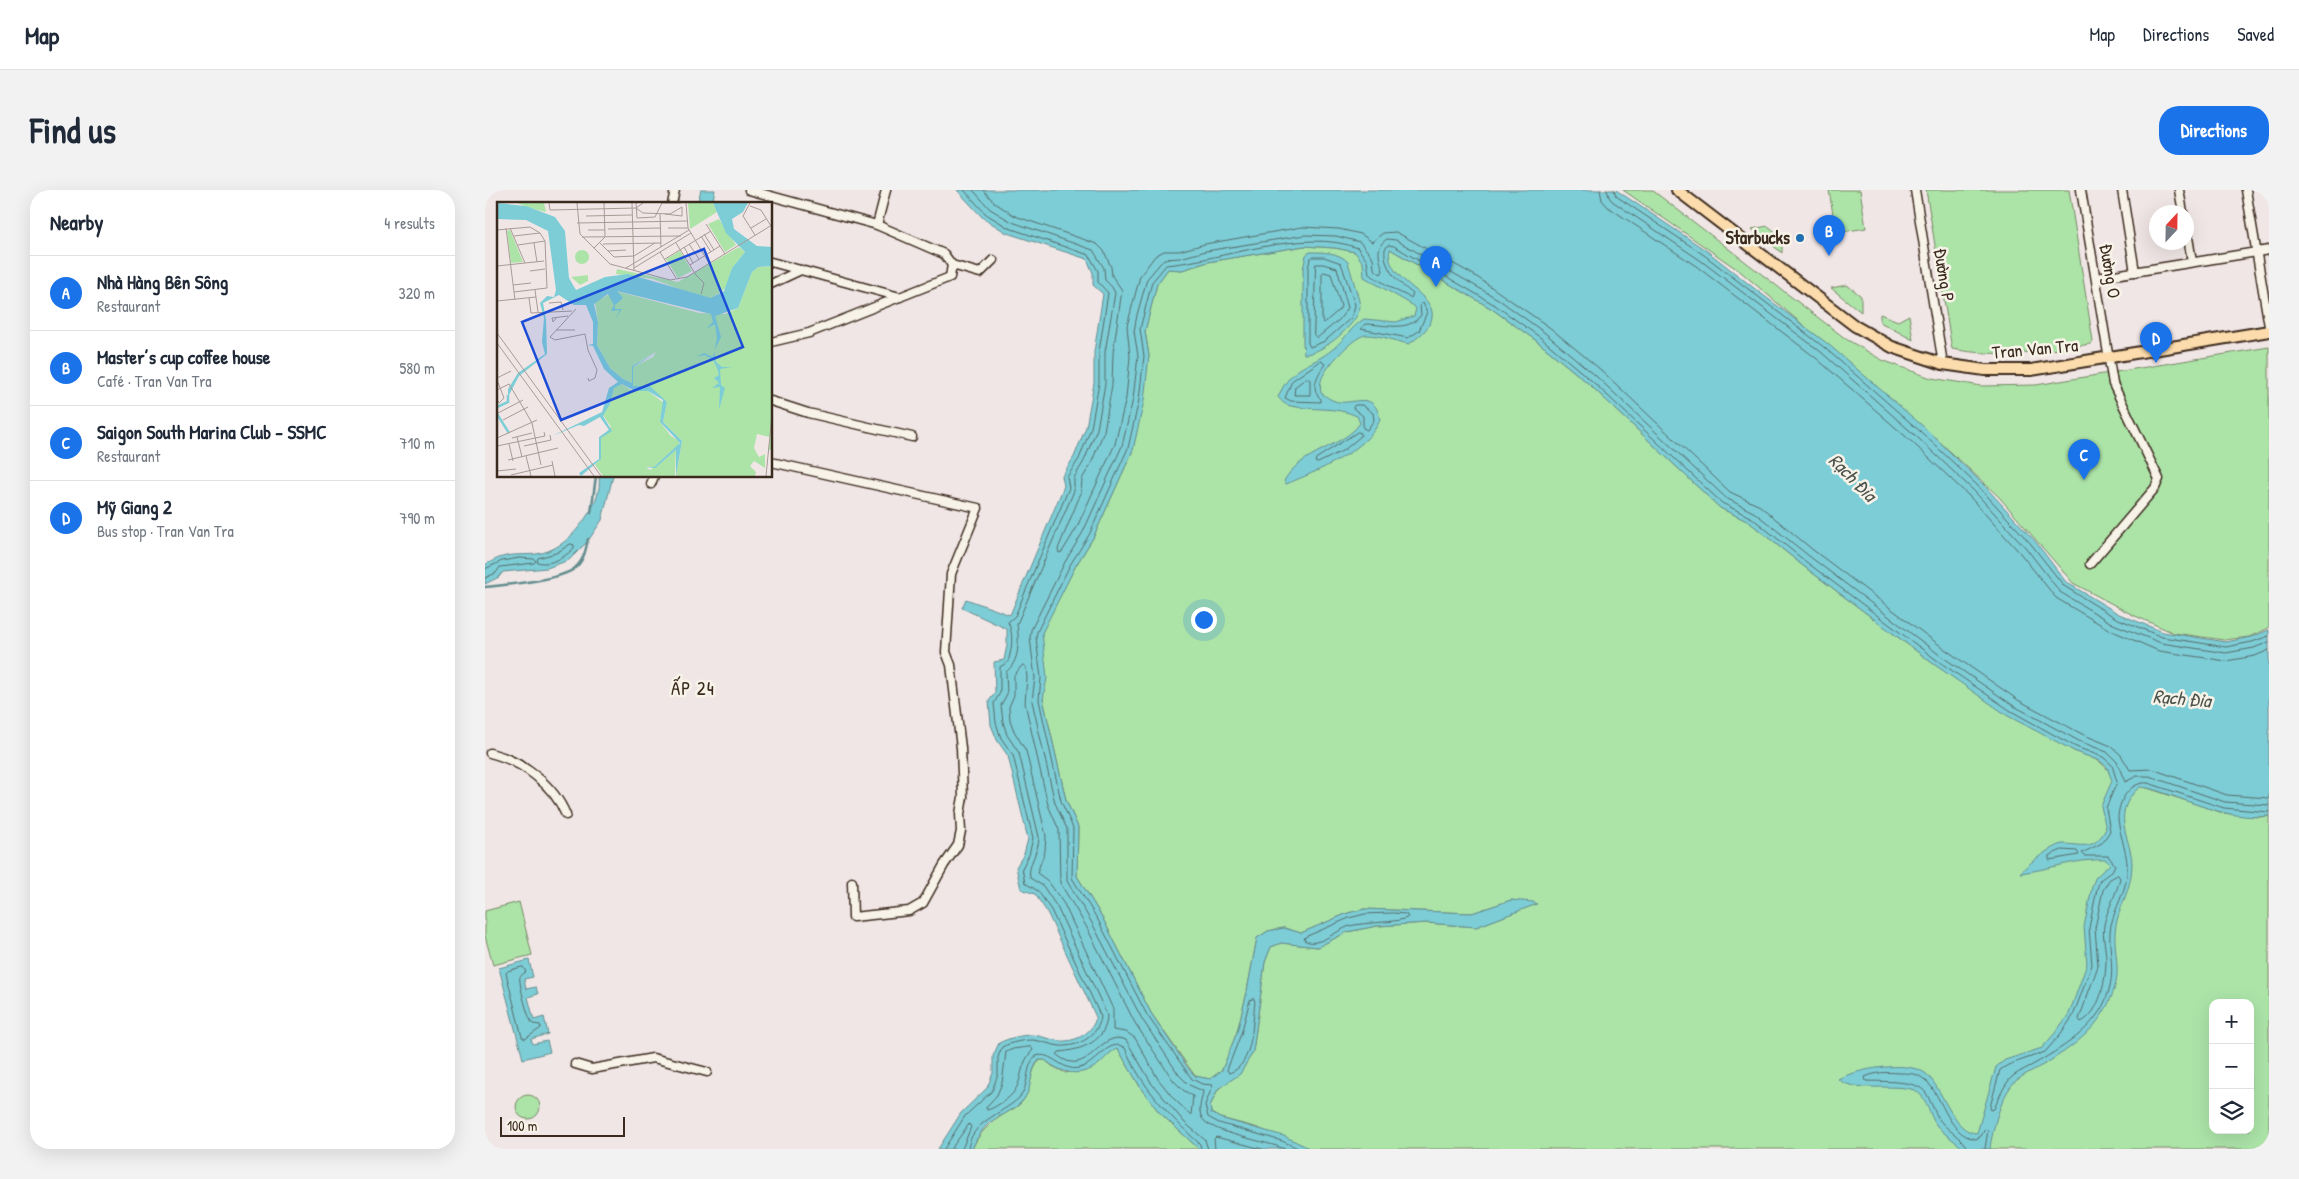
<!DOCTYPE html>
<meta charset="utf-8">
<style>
body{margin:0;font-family:"Patrick Hand",sans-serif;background:#f2f2f3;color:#1f2937}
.controls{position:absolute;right:15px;bottom:15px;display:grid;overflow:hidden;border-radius:10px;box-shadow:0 5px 20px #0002}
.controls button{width:45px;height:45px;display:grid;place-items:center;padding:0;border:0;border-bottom:1px solid #e0e1e3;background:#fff;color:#1f2937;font:25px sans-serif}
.compass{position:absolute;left:1664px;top:15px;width:45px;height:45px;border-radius:50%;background:#fff;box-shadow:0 5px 20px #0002;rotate:22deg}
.scale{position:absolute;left:15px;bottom:12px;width:125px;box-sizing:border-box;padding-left:5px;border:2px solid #3b2a1e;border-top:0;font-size:14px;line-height:18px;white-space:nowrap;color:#3b2a1e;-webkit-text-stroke:4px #f7f3e8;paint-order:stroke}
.you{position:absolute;left:718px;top:429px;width:18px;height:18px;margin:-12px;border:4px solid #fff;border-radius:50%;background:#1a73e8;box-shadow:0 0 0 8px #1a73e833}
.badge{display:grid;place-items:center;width:32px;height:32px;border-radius:50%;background:#1a73e8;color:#fff;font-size:16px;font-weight:700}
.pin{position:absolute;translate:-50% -41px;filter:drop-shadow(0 1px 2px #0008)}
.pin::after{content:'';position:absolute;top:26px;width:18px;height:15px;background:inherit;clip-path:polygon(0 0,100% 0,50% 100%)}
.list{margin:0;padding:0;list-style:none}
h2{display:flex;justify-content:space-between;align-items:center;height:65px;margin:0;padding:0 20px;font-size:21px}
h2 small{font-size:16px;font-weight:400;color:#747a83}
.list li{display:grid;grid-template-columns:32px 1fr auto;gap:15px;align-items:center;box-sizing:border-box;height:75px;padding:0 20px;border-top:1px solid #e0e1e3}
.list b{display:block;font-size:19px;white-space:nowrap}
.list p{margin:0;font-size:16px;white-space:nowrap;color:#747a83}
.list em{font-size:16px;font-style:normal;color:#747a83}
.icon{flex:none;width:28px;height:28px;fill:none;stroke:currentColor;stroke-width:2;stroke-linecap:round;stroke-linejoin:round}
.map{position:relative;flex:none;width:1784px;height:959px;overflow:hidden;border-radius:20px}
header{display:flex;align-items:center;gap:30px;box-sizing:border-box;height:70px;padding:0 25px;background:#fff;border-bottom:1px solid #e0e1e3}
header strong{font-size:24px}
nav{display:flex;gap:28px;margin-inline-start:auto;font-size:18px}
.intro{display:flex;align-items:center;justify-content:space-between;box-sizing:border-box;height:120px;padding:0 30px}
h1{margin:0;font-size:35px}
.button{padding:12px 22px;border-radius:20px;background:#1a73e8;color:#fff;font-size:18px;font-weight:700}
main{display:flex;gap:30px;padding:0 30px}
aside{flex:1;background:#fff;border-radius:20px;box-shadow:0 5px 20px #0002}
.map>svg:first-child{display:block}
.green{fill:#ace4a8;stroke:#748763;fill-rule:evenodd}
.water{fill:#7dcdd7;stroke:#638c8d}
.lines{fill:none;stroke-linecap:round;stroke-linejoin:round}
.shore{stroke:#556b68;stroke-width:1}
.stream{stroke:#638c8d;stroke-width:2.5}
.minor-casing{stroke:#3b2a1e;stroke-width:11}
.major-casing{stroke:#3b2a1e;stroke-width:14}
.minor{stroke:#f7f3e8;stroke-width:8}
.major{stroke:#fcdcac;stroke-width:10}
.poi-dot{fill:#1f6fb2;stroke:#f7f3e8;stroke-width:2}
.labels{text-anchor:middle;stroke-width:5;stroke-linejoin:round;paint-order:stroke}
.poi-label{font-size:18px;font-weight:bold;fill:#3b2a1e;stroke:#f7f3e8;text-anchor:end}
.street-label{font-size:18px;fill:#3b2a1e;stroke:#f7f3e8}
.water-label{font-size:19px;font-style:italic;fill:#4c534c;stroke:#f7f3e8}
.neighbourhood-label{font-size:19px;letter-spacing:1px;fill:#3b2a1e;stroke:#f7f3e8}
.inset-river{fill:none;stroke:#7dcdd7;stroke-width:2.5}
.inset-road{fill:none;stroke:#a89b96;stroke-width:1}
.view{fill:#1d4ed8;fill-opacity:0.15;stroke:#1d4ed8;stroke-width:2.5}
.inset-edge{fill:none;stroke:#3b2a1e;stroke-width:2.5}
</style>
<header>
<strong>Map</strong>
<nav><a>Map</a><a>Directions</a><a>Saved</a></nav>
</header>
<div class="intro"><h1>Find us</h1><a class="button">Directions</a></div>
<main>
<aside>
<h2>Nearby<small>4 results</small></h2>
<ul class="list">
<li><span class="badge">A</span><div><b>Nhà Hàng Bên Sông</b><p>Restaurant</p></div><em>320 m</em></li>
<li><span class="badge">B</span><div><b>Master’s cup coffee house</b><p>Café · Tran Van Tra</p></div><em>580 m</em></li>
<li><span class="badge">C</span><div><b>Saigon South Marina Club - SSMC</b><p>Restaurant</p></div><em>710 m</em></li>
<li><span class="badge">D</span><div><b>Mỹ Giang 2</b><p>Bus stop · Tran Van Tra</p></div><em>790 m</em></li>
</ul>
</aside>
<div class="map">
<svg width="1784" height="959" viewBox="0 0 1784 959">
<rect width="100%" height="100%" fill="#f1e6e6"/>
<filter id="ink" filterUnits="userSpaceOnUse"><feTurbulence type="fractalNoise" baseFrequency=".02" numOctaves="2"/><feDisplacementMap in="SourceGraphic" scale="10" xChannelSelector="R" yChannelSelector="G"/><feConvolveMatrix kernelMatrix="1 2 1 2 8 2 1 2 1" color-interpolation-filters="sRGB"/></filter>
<g filter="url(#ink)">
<g class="green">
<polygon points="1138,0 1167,0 1361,149 1397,170 1446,188 1497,196 1551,195 1784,157 1784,438 1764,447 1739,450 1689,443 1648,425 1588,393 1514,307 1455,252 1256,82"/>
<polygon points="1344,0 1375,0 1381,38 1351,43"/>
<path d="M 1441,0 L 1584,0 L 1608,151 L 1605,154 C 1558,162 1514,168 1467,159 Z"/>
<polygon points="1283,36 1297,47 1297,63 1267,39"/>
<path d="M 819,56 L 850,58 L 870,62 L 905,59 L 1007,119 L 1053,152 L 1104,194 L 1235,318 L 1264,332 L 1317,375 L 1450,475 L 1589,561 C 1604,567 1620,570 1626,586 L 1738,623 L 1774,627 L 1784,626 L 1784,959 L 826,959 L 770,937 L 735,928 L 726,923 L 725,916 L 733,899 L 755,883 L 768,862 L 780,772 L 786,757 L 796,753 L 833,757 L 862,742 L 892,736 L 942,733 L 991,737 L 1051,714 L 1026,710 L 987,723 L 879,719 L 863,723 L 816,743 L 799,738 L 783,741 L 772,748 L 761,806 L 752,842 L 737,880 L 725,889 L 710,886 L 666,823 L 617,727 L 592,686 L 593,637 L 581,610 L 558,509 L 556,447 L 559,436 L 590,377 L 608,348 L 648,260 L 664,166 L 660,141 L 672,94 L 683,79 L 697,80 L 723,72 ZM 1728,813 L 1765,813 L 1765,940 L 1728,940 Z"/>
<polygon points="1362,95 1376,106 1376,122 1346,98"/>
<polygon points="1395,124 1413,131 1424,125 1428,150 1395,132"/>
<polygon points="34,712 47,765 8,775 0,746 0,721"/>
<path d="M 633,859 L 657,900 L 674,922 L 714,959 L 487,959 C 495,941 505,933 521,923 C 526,920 533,917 537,912 C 547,900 544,880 555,870 L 560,870 L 567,876 L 581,883 L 615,873 L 628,860 Z"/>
<circle cx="43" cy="917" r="12"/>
</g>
<g class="water">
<polygon points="216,0 230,0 227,14 212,14"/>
<path d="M 472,0 L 1131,0 L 1222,61 L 1274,102 L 1343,154 L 1440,238 L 1497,293 L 1550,351 L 1581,392 L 1634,424 L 1678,442 L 1741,452 L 1766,447 L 1784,440 L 1784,626 C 1741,631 1703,609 1663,598 L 1655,597 C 1647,603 1641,612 1639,622 C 1636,639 1647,657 1647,674 C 1647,702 1631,720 1630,743 C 1629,762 1636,781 1629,800 C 1617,836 1590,856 1558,875 C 1550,879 1540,884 1532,890 C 1517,901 1507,941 1505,959 L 1479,959 C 1470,951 1460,945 1452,936 C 1444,926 1442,905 1429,900 C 1409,893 1368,903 1353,889 C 1372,879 1422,870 1440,883 C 1458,896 1467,943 1492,943 L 1511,877 L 1520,870 L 1557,858 L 1570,843 L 1584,824 L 1602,774 L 1599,737 L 1607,697 L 1610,688 L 1625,674 L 1621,670 C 1591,668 1564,680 1535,683 C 1540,676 1568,655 1577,654 C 1598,654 1608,662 1621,639 L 1616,616 L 1627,591 L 1622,577 L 1615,571 L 1589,561 L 1523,526 L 1450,475 L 1317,375 L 1264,332 L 1235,318 L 1104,194 L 1053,152 L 1007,119 L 905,59 C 896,99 989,109 924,154 C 910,151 896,145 881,145 C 869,146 845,173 839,184 C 835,190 835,196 836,203 C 842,207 847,211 854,212 C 871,214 890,200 895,230 C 882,261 831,282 801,294 L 799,291 C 815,261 859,257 875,233 L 872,226 C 850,216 828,221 806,216 C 800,215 796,211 793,207 C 808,173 823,179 848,159 C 859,150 867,136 879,129 L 911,132 L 929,126 L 931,119 L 929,116 L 879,87 L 878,73 L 870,62 L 850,58 L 819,56 L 723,72 L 697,80 L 683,79 L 672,94 L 660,141 L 664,166 L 659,211 L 648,260 L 608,348 L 590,377 L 557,443 L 562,488 L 558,509 L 581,610 L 593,637 L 592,686 L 617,727 L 666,823 L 703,878 L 710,886 L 725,889 L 737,880 L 752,842 L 761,806 L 772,748 L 783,741 L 799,738 L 816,743 L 863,723 L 879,719 L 987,723 L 1026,710 L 1048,712 L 1052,714 L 991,737 L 942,733 L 892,736 L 862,742 L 833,757 L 796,753 L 786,757 L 780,772 L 768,862 L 755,884 L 733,899 L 725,916 L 726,923 L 735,928 L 799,946 L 826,959 L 714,959 L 674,922 L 657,900 L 633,859 C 625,861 621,868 614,874 C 596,888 577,884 560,870 L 554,870 C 544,880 548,898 539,909 C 531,920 515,925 504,933 C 496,940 491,950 487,959 L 453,959 L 476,923 L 502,898 L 508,883 L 508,866 L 514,853 C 524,848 536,845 548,845 C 557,846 566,850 575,851 C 591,852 608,843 611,827 L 562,722 L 550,704 L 536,699 L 531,677 L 539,664 L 543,649 L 523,566 L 512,550 L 506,535 L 504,511 L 510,503 L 509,472 L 519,470 L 522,455 L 522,439 L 477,418 L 481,409 L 525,425 L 579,296 L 577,286 L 589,267 L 601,237 L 609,193 L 609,162 L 618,104 L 608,95 L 608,83 L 602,69 L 522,43 L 498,28 Z"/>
<path d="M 825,62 C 838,62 854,62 863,72 C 865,80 875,111 875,117 C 873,134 836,165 819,164 L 818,153 L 818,79 L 821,65 Z"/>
<path d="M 114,286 L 128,286 L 117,330 L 103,351 L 84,370 L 62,378 L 18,382 L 14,387 L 0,394 L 0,375 C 22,362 27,366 51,364 C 74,361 90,344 102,326 C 110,314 116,301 114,286 Z"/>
<polygon points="44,770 48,787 39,789 41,799 51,797 53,804 43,807 49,830 59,827 63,844 46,849 48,854 62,851 65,862 38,869 14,778"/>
</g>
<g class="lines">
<g class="shore">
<path d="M 488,0 L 505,19 L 527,32 L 608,60 L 619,78 L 620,90 L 627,97 L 630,103 L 620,162 L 620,194 L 612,239 L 599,271 L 589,288 L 589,301 L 532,434 C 534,451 535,471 521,482 L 522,504 L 516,515 L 518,532 L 522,545 L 534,563 L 554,647 C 554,662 542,675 545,688 L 558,696 L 572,717 L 622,825 C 622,852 596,860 574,862 L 572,865 C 604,891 613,838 641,850 L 667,894 L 700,933 L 720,950 L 723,959"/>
<polyline points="498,0 510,13 530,26 612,54 619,61 626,77 627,86 637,100 628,163 627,195 619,241 606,274 597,289 596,303 573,359 574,363 577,362 591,339 630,254 641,208 645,167 642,136 655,86 670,66 679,61 694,61 720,54 817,37 854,39 876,44 887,52 898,43 911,42 989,85 1064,137 1116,180 1245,302 1275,316 1328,360 1461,460 1533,510 1597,544 1626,556 1636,565 1645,580 1667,579 1742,605 1784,608"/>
<polyline points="1115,0 1117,10 1123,17 1211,76 1331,168 1427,252 1484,306 1535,363 1571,408 1625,440 1674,461 1741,471 1770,466 1784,460"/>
<polyline points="1122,0 1124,7 1127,11 1215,70 1336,162 1432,247 1489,301 1541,358 1575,402 1628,434 1676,453 1741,463 1769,458 1784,452"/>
<polyline points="1129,0 1131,6 1219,65 1340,158 1436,242 1493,296 1546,354 1579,396 1631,428 1677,447 1741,457 1767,452 1784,446"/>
<polygon points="828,67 839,67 856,73 870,115 869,120 866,128 840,151 825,157 823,153 823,79 825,69"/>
<polygon points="831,74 838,74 852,78 863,118 854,130 832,148 829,145"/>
<polygon points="839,82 846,84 856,116 854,120 839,133 837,130 837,84"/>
<path d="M 938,113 L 942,122 L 934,141 L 923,148 L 876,139 L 880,134 C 899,134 923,143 936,125 L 935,115 Z"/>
<path d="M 836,171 L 840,174 C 833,184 824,199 836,209 L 836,212 L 806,211 L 800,208 L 807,191 Z"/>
<polygon points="822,188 825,190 825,205 809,205 810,197"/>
<polygon points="870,215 877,215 888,223 889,230 882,240 878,238 878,226 868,218"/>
<polygon points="873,242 876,243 876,246 859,260 833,273 830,272 831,269"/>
<path d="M 86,354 L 89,355 L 89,358 C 80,367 66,376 52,372 L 53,368 L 71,363 Z"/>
<polyline points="0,379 17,371 34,368 49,369 51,371 49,373 15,377 11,383 0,388"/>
<polygon points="538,475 541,477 542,488 540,513 563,615 574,640 575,693 601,736 650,833 688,890 698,900 708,906 706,925 689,909 673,889 650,848 641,842 628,840 628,819 579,714 563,691 552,683 560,661 561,646 541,561 529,541 525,530 524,517 529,505 529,486"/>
<polygon points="1577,660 1592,661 1594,665 1564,670 1564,666"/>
<path d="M 1633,685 L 1635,688 C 1632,704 1622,719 1619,735 C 1617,747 1621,758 1621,770 C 1621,790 1615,823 1596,832 L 1594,829 L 1613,776 L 1610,738 L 1618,700 L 1624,690 Z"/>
<path d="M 908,723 L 921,724 L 923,727 C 915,733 879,732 865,736 C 851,740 833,759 819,750 L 820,747 L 864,728 L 880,724 Z"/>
<path d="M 38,777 L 41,782 C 41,782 36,785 35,787 C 33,790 43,830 48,834 L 55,835 L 56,838 L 40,849 L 37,847 L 21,783 L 23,781 Z"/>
<path d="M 769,809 L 770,812 C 767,832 769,876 744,883 L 742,880 L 756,844 L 765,810 Z"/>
<path d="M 546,857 L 548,860 C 529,880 543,897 516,913 C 511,916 507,919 502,920 L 501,917 L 512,905 L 517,893 L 521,862 L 528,859 Z"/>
<path d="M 459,959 L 480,926 L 507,901 L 513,884 L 513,867 L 517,857 C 527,852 538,850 548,850 C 557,851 566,855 575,856 C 594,857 613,846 616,827 L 566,720 L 553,701 L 540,693 L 537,678 L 544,665 L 548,648 L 528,565 L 516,548 L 511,533 L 509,513 L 515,503 L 515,477 L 523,472 C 527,459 529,444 523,432 L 530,426 L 584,298 L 582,287 L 594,269 L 606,238 L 614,193 L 614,162 L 623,103 L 613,92 L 613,81 L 604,65 L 524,38 L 501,24 L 479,0"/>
<polyline points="466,959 484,934 486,937 477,959"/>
<path d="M 483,959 C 486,931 516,925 534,908 C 545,897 539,877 551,866 C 567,861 577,882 594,878 C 610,876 624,846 640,858 C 656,896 684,926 715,954 L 716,959"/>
<polyline points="730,959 729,949 731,947 777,959"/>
<path d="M 800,959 C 782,951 725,943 717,928 C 712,918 717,911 718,901 L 704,895 L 694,885 L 657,829 L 607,733 L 582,691 L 582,639 L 570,613 L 547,511 L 550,488 L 545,448 L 546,440 L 580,372 L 598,342 L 637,256 L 648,209 L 653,166 L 649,141 L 652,125 L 662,89 L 679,69 L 695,68 L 721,61 L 820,45 L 851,46 L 875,52 L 888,68 L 889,79 L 896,84 L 898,81 C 895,70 889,57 902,49 L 911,50 L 1013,109 L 1060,143 L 1111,186 L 1241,308 L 1270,323 L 1324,366 L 1456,466 L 1529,516 L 1594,551 L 1622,562 L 1632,572 L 1640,592 L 1652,586 L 1664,586 L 1740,612 L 1784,615"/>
<path d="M 815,959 L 797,951 L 734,933 L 723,927 L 720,915 L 728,895 L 717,894 L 707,889 L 662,825 L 613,730 L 587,688 L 588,638 L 576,611 L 554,510 L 556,488 L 551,448 L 552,442 L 585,375 L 604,345 L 643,258 L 654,210 L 659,166 L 655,139 L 667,92 L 681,75 C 739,70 817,37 873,58 L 882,71 L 884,84 L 910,100 L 926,108 L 928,104 C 914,93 898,79 900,59 L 903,55 L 909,56 L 1010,115 L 1056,148 L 1107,191 L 1237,313 L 1267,328 L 1320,371 L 1453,471 L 1526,521 L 1591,557 L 1618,567 L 1627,575 L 1632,592 L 1621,618 L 1625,641 L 1617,653 L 1597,663 L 1600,666 L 1623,666 L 1630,675 L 1627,681 L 1615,690 L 1612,699 L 1604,738 L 1607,775 L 1588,826 L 1574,846 L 1560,862 L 1523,875 L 1515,880 L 1505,917 L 1506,920 L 1509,919 C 1514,908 1519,894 1528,886 C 1535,881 1544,877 1551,873 C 1582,855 1617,834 1625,796 C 1630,776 1622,754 1626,735 C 1630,718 1640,703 1642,685 C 1644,665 1635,648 1633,629 C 1633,611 1645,591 1663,593 L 1739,618 L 1784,622"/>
<path d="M 1482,959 C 1480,950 1464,941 1458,934 C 1450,926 1447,913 1441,903 C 1432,889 1396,892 1381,891 L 1380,887 C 1391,882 1402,882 1414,883 C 1421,883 1430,883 1436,887 C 1458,900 1460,945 1491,949 L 1496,946 L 1500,939 L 1503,940 L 1500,959"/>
</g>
<g class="stream">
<polyline points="106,323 111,286"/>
<path d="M 0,397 C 19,395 80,390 91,377 C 99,370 101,359 103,349"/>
</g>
<g class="minor-casing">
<g id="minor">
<polyline points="264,0 392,35 459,64 467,75 495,83 508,70"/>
<polyline points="1430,0 1458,174"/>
<polyline points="1596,0 1628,194 1674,289 1670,298 1605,374"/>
<polyline points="1637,0 1650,82"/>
<polyline points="1694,0 1698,22"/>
<polyline points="1761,0 1784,136"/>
<polyline points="187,14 190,0"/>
<polyline points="392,35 401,0"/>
<polyline points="1702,41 1707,72"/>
<polyline points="286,72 415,107"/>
<polyline points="1611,88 1784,60"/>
<polyline points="286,94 316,80"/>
<polyline points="286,152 324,143 465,87 467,75"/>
<polyline points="286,211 323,223 427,247"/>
<polyline points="286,272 493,318 466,384 461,462 466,475 476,558 478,607 475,624 476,641 473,655 459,675 438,713 424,721 368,727 367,692"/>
<polyline points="166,294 169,286"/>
<path d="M 5,563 C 37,571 69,595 81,625"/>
<polyline points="90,874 107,879 168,868 222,882"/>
</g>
</g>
<g class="major-casing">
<polyline id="major" points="1192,0 1370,136 1407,157 1458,174 1500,180 1546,180 1784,141"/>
</g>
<use href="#minor" class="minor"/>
<use href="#major" class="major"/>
</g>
</g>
<circle class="poi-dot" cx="1315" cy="48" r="5"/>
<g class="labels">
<g class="poi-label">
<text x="1305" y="54">Starbucks</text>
</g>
<g class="street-label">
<text transform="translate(1625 81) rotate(81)" y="6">Đường O</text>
<text transform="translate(1459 85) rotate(81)" y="6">Đường P</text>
<text transform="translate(1550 159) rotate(-5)" y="6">Tran Van Tra</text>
</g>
<g class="water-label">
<text transform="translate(1368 287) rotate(45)" y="7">Rạch Đỉa</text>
<text transform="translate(1697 508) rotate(5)" y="7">Rạch Đỉa</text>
</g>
<g class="neighbourhood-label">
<text x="208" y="505">ẤP 24</text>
</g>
</g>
<g transform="translate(12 12)">
<rect width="275" height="275" fill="#f1e6e6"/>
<path d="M 20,1 L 47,1 L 49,10 L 36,7 ZM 191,1 L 216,1 L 220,10 L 193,27 ZM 222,17 L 239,43 L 228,50 L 211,22 ZM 13,28 L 26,60 L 14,61 L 10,29 ZM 242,45 L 248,50 L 235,66 L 229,86 L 215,96 L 203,95 L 156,77 L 119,72 L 120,67 L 181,80 ZM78 55a7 7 0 1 1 14 0a7 7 0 1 1-14 0ZM 183,49 L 195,69 L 181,76 L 169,57 ZM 275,64 L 275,248 L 271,248 L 273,235 L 260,232 L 257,246 L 262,255 L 268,252 L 268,266 L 257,259 L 253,264 L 259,270 L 258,274 L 179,274 L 185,239 L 166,220 L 170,200 L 153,185 L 136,184 L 136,165 L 156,155 L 159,150 L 135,164 L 135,181 L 126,177 L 113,166 L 100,143 L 101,120 L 98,100 L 119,89 L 202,111 L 228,112 L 241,106 L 255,70 L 261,65 ZM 91,73 L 91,79 L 83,83 L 74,75 ZM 125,182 L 134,188 L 151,189 L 167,201 L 163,220 L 174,234 L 182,239 L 182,243 L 157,265 L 149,265 L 153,268 L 161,263 L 179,248 L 178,274 L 106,274 L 98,263 L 104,256 L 104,236 L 114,225 L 106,213 L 113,202 L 117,186 Z" fill="#ace4a8"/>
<path d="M 0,1 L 29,4 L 58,15 L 68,29 L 72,76 L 79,88 L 108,75 L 131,72 L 214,96 L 227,89 L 235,66 L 248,50 L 229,31 L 216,1 L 251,1 L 246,10 L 235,17 L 237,27 L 260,44 L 275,45 L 275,64 L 261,65 L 255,70 L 241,106 L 218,114 L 224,135 L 217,149 L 219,160 L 225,165 L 235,165 L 223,167 L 224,183 L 228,186 L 222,208 L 223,185 L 215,186 L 222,181 L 217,176 L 222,173 L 220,166 L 216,158 L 208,153 L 199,155 L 207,151 L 216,155 L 220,136 L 218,122 L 209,127 L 216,120 L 214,112 L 120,89 L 126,96 L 118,103 L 118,107 L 125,107 L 118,117 L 123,108 L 114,109 L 117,103 L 111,92 L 97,102 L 101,120 L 100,143 L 113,166 L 126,177 L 135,181 L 135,164 L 161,150 L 136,165 L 136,184 L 153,184 L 170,200 L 166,220 L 185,239 L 179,274 L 179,248 L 158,266 L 148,266 L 157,265 L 183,241 L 163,220 L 166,198 L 151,189 L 138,189 L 125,182 L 117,186 L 113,202 L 106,214 L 115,229 L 104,236 L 104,257 L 84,274 L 82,271 L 102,257 L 102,235 L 112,228 L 103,215 L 87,224 L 82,223 L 55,234 L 105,210 L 112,186 L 121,180 L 107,167 L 96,144 L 91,143 L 96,142 L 96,120 L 89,103 L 77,103 L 62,93 L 46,101 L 49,118 L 50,152 L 22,174 L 11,195 L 11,187 L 21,171 L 48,152 L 45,140 L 47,116 L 43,101 L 50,94 L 57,95 L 59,88 L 51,29 L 29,18 L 0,17 Z" fill="#7dcdd7"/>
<path class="inset-river" d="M 0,205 L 11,200 L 11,193M 0,212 L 12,231"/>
<path class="inset-road" d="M 52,1 L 53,8 L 139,6M 80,1 L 83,32 L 113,62 L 173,78 L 190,75 L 275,23M 107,1 L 108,34M 135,1 L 137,69M 139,1 L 140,16 L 158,15 L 165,1M 146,1 L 139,6 L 146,11 L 173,12 L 185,5 L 185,14 L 168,12M 165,1 L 184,1M 189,1 L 191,26 L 212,61M 253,1 L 246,14 L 258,33M 253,4 L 264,8 L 274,24M 163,12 L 164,45M 89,14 L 135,13M 80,21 L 190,19M 209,22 L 228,52M 9,26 L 18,98M 13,26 L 28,61M 171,26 L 191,26M 254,26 L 269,17M 111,27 L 164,26M 0,28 L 33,25 L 43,31 L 48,39 L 50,86 L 17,90M 91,28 L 108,28M 207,32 L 217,48M 17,34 L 43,31M 204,34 L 214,50M 85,35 L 184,34M 102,40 L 117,55 L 137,54 L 158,41M 37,41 L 40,60M 179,41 L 199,73 L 207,81 L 204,92M 106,42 L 164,41M 192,42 L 202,57M 21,43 L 48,39M 187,45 L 196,61M 97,46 L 108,35M 111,49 L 129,48M 163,50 L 179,76M 168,57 L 214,29M 193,63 L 223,44M 0,64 L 47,59M 129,66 L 192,28M 137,66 L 194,31M 33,69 L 48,67M 16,83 L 34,81M 38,88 L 41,110M 32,96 L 34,111 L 75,109M 0,99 L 39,95M 52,101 L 64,100 L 66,108M 79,107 L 53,135 L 58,138 L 88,132 L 91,148 L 100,168 L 98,176 L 92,179 L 91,176M 60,115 L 56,120 L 55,116 L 71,114M 59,128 L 78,128M 0,131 L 104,274M 0,141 L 97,274M 0,176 L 14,169M 0,178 L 7,196 L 2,201 L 0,197M 0,188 L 12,182 L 27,207 L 35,221 L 44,263M 1,211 L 26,198M 6,218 L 31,205M 20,235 L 25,255M 0,236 L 40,218M 15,236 L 35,231M 12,242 L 16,259M 0,244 L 48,234 L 47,230M 27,244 L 54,238 L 53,233M 29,254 L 34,274M 11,258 L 61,246M 55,259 L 58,274M 0,269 L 19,267M 14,273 L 56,263M 269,274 L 275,213"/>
<path class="view" d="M 207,47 L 246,145 L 64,218 L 25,120 Z"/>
<rect width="275" height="275" class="inset-edge"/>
</g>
</svg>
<div class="controls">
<button>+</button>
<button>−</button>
<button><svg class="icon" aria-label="layers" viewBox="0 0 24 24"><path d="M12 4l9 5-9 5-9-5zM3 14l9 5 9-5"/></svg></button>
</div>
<svg class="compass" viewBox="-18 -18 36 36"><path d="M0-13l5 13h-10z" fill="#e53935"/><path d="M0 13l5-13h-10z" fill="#747a83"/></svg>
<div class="scale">100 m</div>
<div class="you"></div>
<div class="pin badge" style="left:951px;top:97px">A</div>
<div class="pin badge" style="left:1344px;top:66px">B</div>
<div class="pin badge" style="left:1599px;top:290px">C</div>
<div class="pin badge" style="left:1671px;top:173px">D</div>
</div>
</main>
